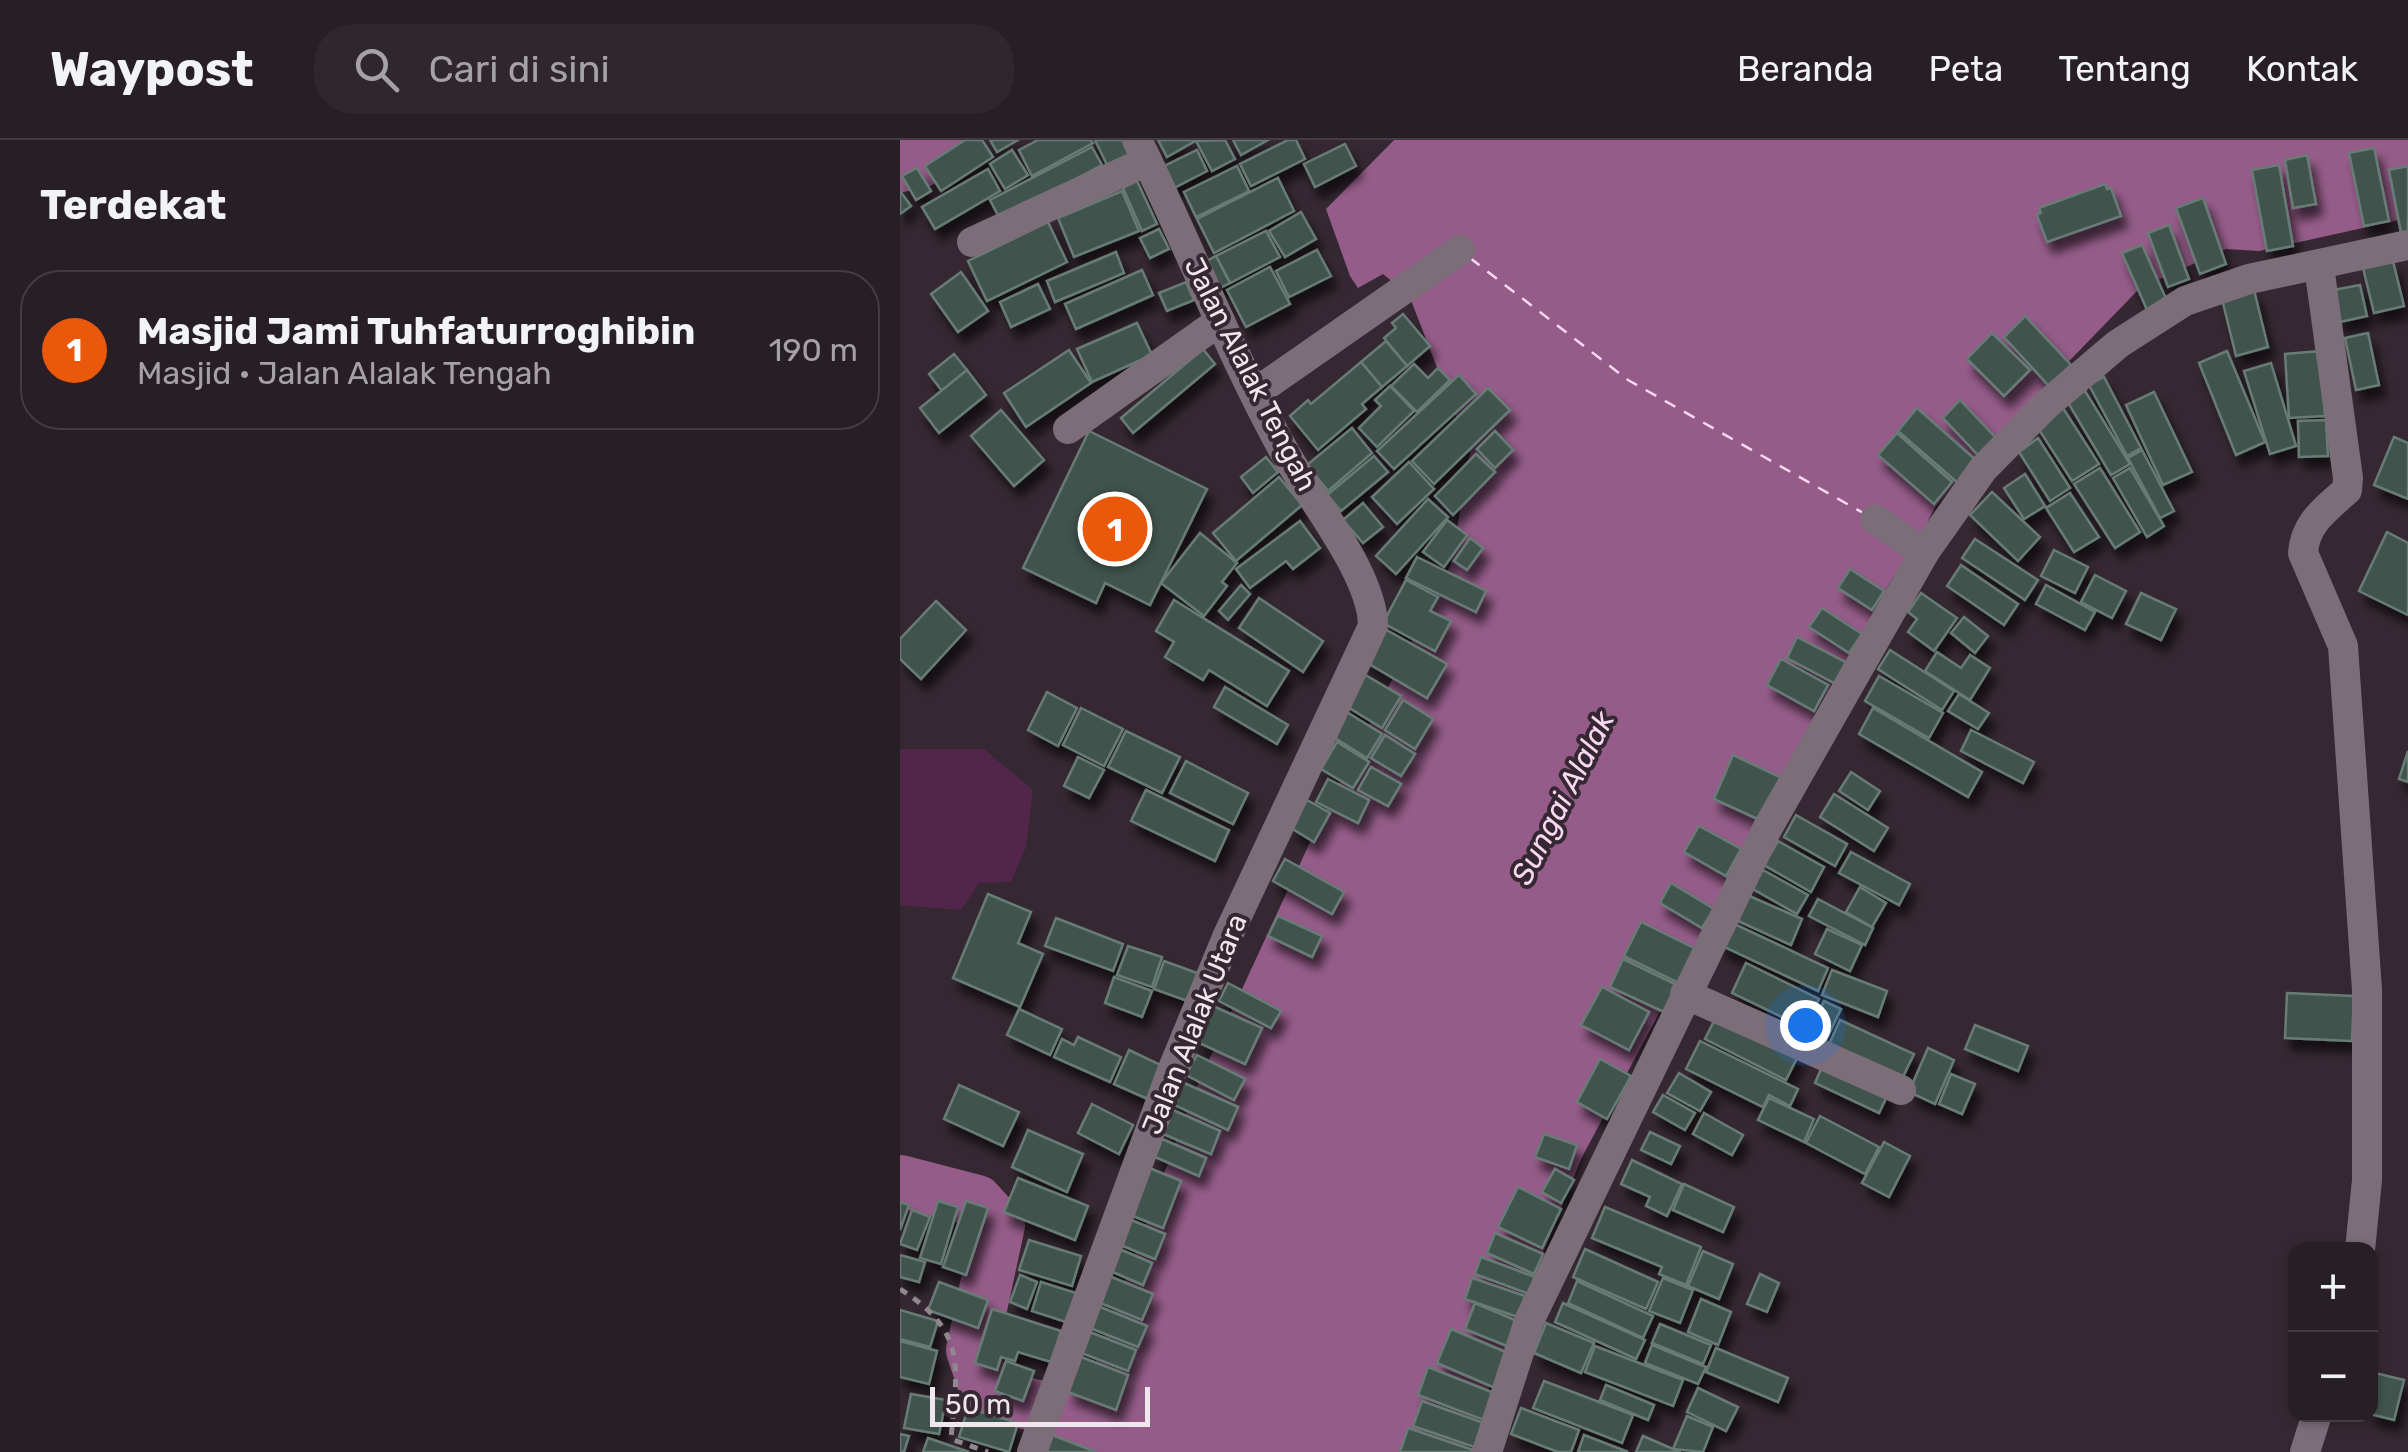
<!DOCTYPE html>
<html lang="id">
<meta charset="utf-8">
<style>
body{margin:0;font-family:Rubik,sans-serif;background:#30272e;color:#f1f3f6}
.controls{position:absolute;right:30px;bottom:30px;display:grid;overflow:hidden;border-radius:20px;box-shadow:0 2px 8px #0004}
.controls button{width:90px;height:90px;display:grid;place-items:center;padding:0;border:0;border-bottom:2px solid #443c43;background:#281e26;color:#f1f3f6;font:50px sans-serif}
.scale{position:absolute;left:30px;bottom:25px;width:220px;box-sizing:border-box;padding-left:10px;border:5px solid #efe7ed;border-top:0;font-size:28px;line-height:35px;white-space:nowrap;color:#efe7ed;-webkit-text-stroke:8px #352832;paint-order:stroke}
.you{position:absolute;left:905px;top:885px;width:35px;height:35px;margin:-25px;border:8px solid #fff;border-radius:50%;background:#1a73e8;box-shadow:0 0 0 15px #1a73e833}
.badge{display:grid;place-items:center;width:65px;height:65px;border-radius:50%;background:#ea580c;color:#fff;font-size:32px;font-weight:700}
.pin{position:absolute;translate:-50% -50%;border:5px solid #fff;box-shadow:0 2px 10px #0006}
.list{margin:0;padding:0;list-style:none}
h2{display:flex;justify-content:space-between;align-items:center;height:130px;margin:0;padding:0 40px;font-size:42px}
h2 small{font-size:32px;font-weight:400;color:#a5a2a7}
.list li{display:grid;grid-template-columns:65px 1fr auto;gap:30px;align-items:center;box-sizing:border-box;height:160px;margin:0 20px 20px;padding:0 20px;border:2px solid #443c43;border-radius:40px}
.list b{display:block;font-size:38px;white-space:nowrap}
.list p{margin:0;font-size:32px;white-space:nowrap;color:#a5a2a7}
.list em{font-size:32px;font-style:normal;color:#a5a2a7}
.icon{flex:none;width:55px;height:55px;fill:none;stroke:currentColor;stroke-width:2;stroke-linecap:round;stroke-linejoin:round}
.map{position:relative;flex:none;width:1508px;height:1312px;overflow:hidden}
header{display:flex;align-items:center;gap:60px;box-sizing:border-box;height:140px;padding:0 50px;background:#281e26;border-bottom:2px solid #443c43}
header strong{font-size:48px}
nav{display:flex;gap:55px;margin-inline-start:auto;font-size:35px}
.search{width:700px;height:90px;background:#30272e;display:flex;align-items:center;gap:25px;box-sizing:border-box;padding:0 35px;border-radius:40px;color:#a5a2a7;font-size:38px}
main{display:flex}
aside{flex:1;background:#281e26}
.map>svg:first-child{display:block}
.green{fill:#52264a}
.water{fill:#955c89}
.lines{fill:none;stroke-linecap:round;stroke-linejoin:round}
.river{stroke:#955c89;stroke-width:52}
.ferry{stroke:#fad8f2;stroke-width:2.5;stroke-dasharray:12 10;stroke-linecap:butt}
.building{fill:#40534d;stroke:#687b76;stroke-width:2.5;filter:url(#shadow)}
.path{stroke:#91878f;stroke-width:5;stroke-dasharray:8 8;stroke-linecap:butt}
.minor{stroke:#7c6e79;stroke-width:30}
.labels{text-anchor:middle;stroke-width:8;stroke-linejoin:round;paint-order:stroke}
.street-label{font-size:28px;fill:#efe7ed;stroke:#352832}
.water-label{font-size:30px;font-style:italic;fill:#fad8f2;stroke:#352832}
</style>
<header>
<strong>Waypost</strong>
<div class="search"><svg class="icon" aria-label="search" viewBox="0 0 24 24"><circle cx="10" cy="10" r="6"/><path d="M15 15l6 6"/></svg>Cari di sini</div>
<nav><a>Beranda</a><a>Peta</a><a>Tentang</a><a>Kontak</a></nav>
</header>
<main>
<aside>
<h2>Terdekat<small></small></h2>
<ul class="list">
<li><span class="badge">1</span><div><b>Masjid Jami Tuhfaturroghibin</b><p>Masjid · Jalan Alalak Tengah</p></div><em>190 m</em></li>
</ul>
</aside>
<div class="map">
<svg width="1508" height="1312" viewBox="0 0 1508 1312">
<defs>
<filter id="shadow"><feDropShadow dx="6" dy="11" stdDeviation="5" flood-color="#0009"/></filter>
</defs>
<rect width="100%" height="100%" fill="#352832"/>
<polygon class="green" points="0,609 84,609 133,650 126,707 111,742 79,743 61,770 0,765"/>
<polygon class="water" points="494,0 1508,0 1508,78 1359,111 1326,109 1240,148 1116,276 1034,369 1021,395 990,442 681,1019 563,1312 163,1312 292,957 417,687 551,424 570,313 509,155 483,134 458,148 450,136 426,69"/>
<g class="lines">
<g class="river">
<polyline points="0,26 18,23 54,0"/>
<polyline points="0,1041 77,1061 99,1085 72,1210 87,1254 272,1298 348,1312"/>
</g>
<polyline class="ferry" points="570,118 728,240 965,374"/>
</g>
<g class="building">
<polygon points="65,0 82,0 93,17 41,51 25,26"/>
<polygon points="90,0 118,0 97,12"/>
<polygon points="138,0 191,0 193,3 132,36 119,10"/>
<polygon points="195,0 226,0 234,17 209,29"/>
<polygon points="258,0 297,0 267,17"/>
<polygon points="325,0 335,19 312,31 296,1"/>
<polygon points="333,0 368,0 341,15"/>
<polygon points="388,0 396,0 405,19 351,46 340,24"/>
<polygon points="445,4 456,26 415,47 404,24"/>
<polygon points="192,7 202,25 100,79 90,60"/>
<polygon points="1474,8 1489,81 1464,86 1449,13"/>
<polygon points="112,10 128,35 105,49 90,24"/>
<polygon points="297,10 307,31 270,50 260,28"/>
<polygon points="1407,15 1416,64 1393,68 1385,20"/>
<polygon points="1379,25 1393,106 1367,111 1352,30"/>
<polygon points="337,26 349,51 296,77 284,52"/>
<polygon points="1508,26 1508,97 1502,98 1489,30"/>
<polygon points="17,28 31,51 16,60 2,36"/>
<polygon points="88,29 100,51 35,89 22,67"/>
<polygon points="378,38 394,71 314,113 297,79"/>
<polygon points="237,41 257,84 242,91 223,48"/>
<polygon points="1205,44 1207,49 1211,48 1221,76 1147,102 1137,75 1141,73 1139,68"/>
<polygon points="0,51 11,66 0,74"/>
<polygon points="222,51 239,91 174,117 158,78"/>
<polygon points="1303,58 1326,124 1300,134 1276,68"/>
<polygon points="401,72 416,99 385,117 369,91"/>
<polygon points="148,82 167,122 87,161 68,121"/>
<polygon points="1269,85 1289,139 1268,147 1248,93"/>
<polygon points="259,89 269,109 250,118 240,98"/>
<polygon points="366,91 380,117 330,143 316,116"/>
<polygon points="1242,105 1268,163 1248,172 1222,113"/>
<polygon points="417,110 431,136 389,157 376,131"/>
<polygon points="216,112 224,133 155,162 147,141"/>
<polygon points="316,116 330,143 314,151 301,124"/>
<polygon points="1493,121 1504,166 1474,173 1463,128"/>
<polygon points="370,127 390,164 346,187 327,150"/>
<polygon points="242,130 253,155 176,189 165,164"/>
<polygon points="61,132 88,171 58,192 31,154"/>
<polygon points="286,142 294,160 267,171 259,153"/>
<polygon points="138,144 150,169 111,187 100,162"/>
<polygon points="1460,145 1467,176 1440,182 1433,150"/>
<polygon points="1354,150 1368,207 1336,216 1322,159"/>
<polygon points="503,174 530,206 507,226 484,198 496,188 492,183"/>
<polygon points="1125,176 1171,225 1149,246 1104,197"/>
<polygon points="237,183 252,215 192,242 177,209"/>
<polygon points="1092,193 1130,230 1104,256 1067,219"/>
<polygon points="1468,193 1479,245 1456,250 1445,198"/>
<polygon points="486,201 507,226 482,247 461,222"/>
<polygon points="303,209 315,224 233,293 221,278"/>
<polygon points="169,210 191,243 126,287 104,253"/>
<polygon points="1327,211 1365,302 1336,315 1299,223"/>
<polygon points="1420,211 1425,276 1389,278 1385,214"/>
<polygon points="54,214 67,230 42,251 29,234"/>
<polygon points="461,222 482,247 462,264 466,269 418,310 390,276 408,260 411,264"/>
<polygon points="1371,223 1396,306 1370,314 1344,231"/>
<polygon points="514,224 528,238 538,228 550,240 517,272 491,246"/>
<polygon points="67,230 86,255 39,293 20,268"/>
<polygon points="559,235 576,254 494,329 477,311"/>
<polygon points="1204,237 1241,308 1227,316 1189,245"/>
<polygon points="490,246 514,271 477,307 459,288 481,266 475,260"/>
<polygon points="588,248 610,270 534,344 512,321"/>
<polygon points="1185,251 1230,324 1211,335 1167,261"/>
<polygon points="1254,252 1292,332 1263,345 1226,265"/>
<polygon points="1060,260 1096,298 1079,316 1043,278"/>
<polygon points="1017,268 1078,322 1059,344 998,291"/>
<polygon points="1163,268 1199,324 1172,341 1136,285"/>
<polygon points="101,270 144,320 114,346 71,296"/>
<polygon points="1426,280 1428,316 1399,317 1398,281"/>
<polygon points="452,288 472,313 428,351 407,325"/>
<polygon points="189,291 307,349 250,465 205,443 196,463 123,428"/>
<polygon points="595,291 613,310 595,328 577,309"/>
<polygon points="997,293 1052,342 1034,364 978,315"/>
<polygon points="1494,297 1508,303 1508,359 1474,345"/>
<polygon points="1138,298 1170,348 1150,361 1119,312"/>
<polygon points="1242,310 1274,371 1260,378 1228,318"/>
<polygon points="576,314 595,332 553,375 535,356"/>
<polygon points="474,316 488,332 441,371 427,355"/>
<polygon points="366,317 378,332 353,353 341,337"/>
<polygon points="509,322 534,349 497,384 472,357"/>
<polygon points="1200,328 1240,392 1215,408 1174,344"/>
<polygon points="1230,328 1264,386 1247,397 1213,338"/>
<polygon points="1125,334 1145,366 1124,379 1104,348"/>
<polygon points="379,337 402,365 336,421 313,393"/>
<polygon points="1092,352 1140,397 1118,421 1070,375"/>
<polygon points="1170,353 1199,397 1174,412 1146,368"/>
<polygon points="528,359 548,377 496,434 476,416"/>
<polygon points="463,363 483,387 463,403 443,380"/>
<polygon points="547,380 567,395 544,427 523,412"/>
<polygon points="400,381 420,408 393,429 386,421 350,448 336,429"/>
<polygon points="1487,392 1508,403 1508,475 1459,451"/>
<polygon points="300,393 337,423 322,442 327,446 304,476 261,443"/>
<polygon points="570,398 583,408 567,430 554,421"/>
<polygon points="1075,399 1138,440 1125,460 1062,418"/>
<polygon points="1154,410 1188,427 1175,453 1141,436"/>
<polygon points="517,417 586,451 576,472 506,438"/>
<polygon points="1061,425 1118,464 1104,485 1047,446"/>
<polygon points="950,429 984,451 972,470 938,448"/>
<polygon points="1195,435 1226,451 1212,478 1181,462"/>
<polygon points="506,440 538,457 530,471 551,481 535,511 483,483"/>
<polygon points="341,445 350,454 328,480 319,471"/>
<polygon points="1146,445 1195,472 1185,490 1136,464"/>
<polygon points="1021,453 1057,478 1034,511 1008,492 1017,479 1008,472"/>
<polygon points="1241,453 1276,469 1261,500 1226,484"/>
<polygon points="359,458 423,501 403,532 339,488"/>
<polygon points="274,460 389,531 367,566 309,530 303,540 265,517 274,502 256,491"/>
<polygon points="36,461 66,490 21,539 0,519 0,499"/>
<polygon points="922,468 962,494 949,513 909,487"/>
<polygon points="1064,477 1088,496 1075,513 1051,493"/>
<polygon points="483,488 547,524 527,558 464,521"/>
<polygon points="897,497 947,523 936,544 887,518"/>
<polygon points="990,510 1054,551 1042,570 978,529"/>
<polygon points="1037,512 1061,528 1070,515 1090,528 1070,560 1025,531"/>
<polygon points="881,519 928,545 914,571 867,545"/>
<polygon points="462,533 501,556 482,588 443,564"/>
<polygon points="979,536 1043,573 1029,598 965,561"/>
<polygon points="325,547 388,585 377,604 314,567"/>
<polygon points="147,552 177,568 158,606 128,590"/>
<polygon points="1059,554 1089,573 1078,589 1048,571"/>
<polygon points="503,560 533,579 515,609 485,590"/>
<polygon points="181,568 223,589 204,626 163,605"/>
<polygon points="973,568 1082,632 1068,657 959,594"/>
<polygon points="445,571 482,594 467,618 430,595"/>
<polygon points="1071,590 1134,622 1123,643 1061,611"/>
<polygon points="226,591 280,617 262,653 208,627"/>
<polygon points="485,595 515,614 501,636 471,618"/>
<polygon points="437,602 469,622 453,648 421,629"/>
<polygon points="1508,611 1508,642 1499,639"/>
<polygon points="833,615 882,638 862,681 814,659"/>
<polygon points="178,617 204,630 189,658 164,646"/>
<polygon points="286,621 348,653 333,684 270,653"/>
<polygon points="471,627 501,644 488,666 458,650"/>
<polygon points="951,632 980,651 968,670 939,651"/>
<polygon points="428,639 469,660 458,683 416,662"/>
<polygon points="246,650 329,690 315,721 231,681"/>
<polygon points="934,654 988,688 974,711 920,677"/>
<polygon points="407,660 430,673 414,702 391,688"/>
<polygon points="896,675 947,704 935,726 884,697"/>
<polygon points="799,686 841,709 826,736 784,712"/>
<polygon points="878,701 924,727 911,752 864,725"/>
<polygon points="951,712 1010,744 999,765 939,733"/>
<polygon points="385,719 444,752 432,774 373,741"/>
<polygon points="861,729 908,755 897,774 851,748"/>
<polygon points="771,743 814,769 802,788 760,763"/>
<polygon points="960,747 986,763 972,787 946,772"/>
<polygon points="88,754 131,772 118,803 143,814 120,867 53,838"/>
<polygon points="847,755 902,779 891,805 836,780"/>
<polygon points="918,759 973,788 965,805 909,776"/>
<polygon points="378,776 422,796 412,817 368,796"/>
<polygon points="156,778 223,804 213,831 145,806"/>
<polygon points="741,782 796,809 779,843 724,816"/>
<polygon points="830,782 928,828 918,851 820,805"/>
<polygon points="927,789 962,805 950,831 915,814"/>
<polygon points="228,806 262,817 252,847 217,835"/>
<polygon points="723,819 777,845 764,872 710,847"/>
<polygon points="264,821 300,834 290,862 254,849"/>
<polygon points="846,823 919,859 905,888 832,853"/>
<polygon points="932,830 987,851 978,877 922,855"/>
<polygon points="214,837 252,851 242,877 205,863"/>
<polygon points="328,843 381,871 371,888 319,861"/>
<polygon points="702,847 749,872 729,910 681,885"/>
<polygon points="1387,853 1454,856 1452,901 1385,898"/>
<polygon points="924,861 941,869 926,900 909,892"/>
<polygon points="313,866 362,888 345,924 297,902"/>
<polygon points="119,869 162,889 150,915 107,895"/>
<polygon points="818,873 899,914 886,940 805,899"/>
<polygon points="940,880 1014,914 1000,943 927,909"/>
<polygon points="1075,885 1128,906 1118,931 1065,909"/>
<polygon points="178,897 221,917 210,942 154,917 162,899 174,905"/>
<polygon points="800,901 898,949 890,966 869,955 863,967 786,929"/>
<polygon points="1028,908 1054,920 1035,964 1009,952"/>
<polygon points="229,910 265,927 250,960 214,944"/>
<polygon points="297,915 345,939 334,960 286,935"/>
<polygon points="700,919 731,936 707,979 677,962"/>
<polygon points="925,920 990,950 979,973 915,943"/>
<polygon points="779,933 811,952 800,971 767,953"/>
<polygon points="1051,934 1075,944 1062,974 1039,964"/>
<polygon points="282,942 338,967 328,990 272,964"/>
<polygon points="59,945 119,972 103,1006 44,979"/>
<polygon points="763,955 795,973 785,990 753,972"/>
<polygon points="869,958 914,979 904,1002 858,980"/>
<polygon points="192,964 233,985 219,1014 178,993"/>
<polygon points="273,970 320,991 311,1014 263,994"/>
<polygon points="804,973 843,995 832,1015 793,994"/>
<polygon points="920,976 979,1007 965,1034 906,1003"/>
<polygon points="128,990 183,1014 167,1052 112,1027"/>
<polygon points="750,992 780,1006 771,1024 741,1010"/>
<polygon points="644,994 677,1005 669,1029 635,1017"/>
<polygon points="262,999 306,1018 299,1036 255,1017"/>
<polygon points="984,1002 1010,1016 989,1057 962,1043"/>
<polygon points="732,1020 782,1044 767,1076 746,1066 750,1057 721,1044"/>
<polygon points="242,1025 281,1041 263,1088 223,1072"/>
<polygon points="655,1029 674,1040 661,1063 642,1052"/>
<polygon points="118,1038 188,1066 175,1100 104,1072"/>
<polygon points="784,1044 834,1067 823,1092 773,1070"/>
<polygon points="618,1047 661,1069 642,1108 598,1087"/>
<polygon points="38,1061 58,1067 41,1124 20,1118"/>
<polygon points="66,1061 88,1068 66,1135 43,1127"/>
<polygon points="0,1062 9,1065 0,1090"/>
<polygon points="705,1067 801,1107 786,1145 759,1134 762,1127 692,1098"/>
<polygon points="12,1070 30,1077 17,1110 0,1104"/>
<polygon points="224,1077 265,1094 255,1119 213,1102"/>
<polygon points="595,1093 643,1114 634,1134 587,1113"/>
<polygon points="129,1100 181,1116 172,1146 119,1130"/>
<polygon points="210,1105 252,1123 243,1145 201,1127"/>
<polygon points="685,1109 758,1142 746,1169 673,1137"/>
<polygon points="803,1111 833,1124 819,1159 788,1146"/>
<polygon points="0,1115 25,1122 19,1142 0,1137"/>
<polygon points="581,1117 635,1137 629,1154 575,1134"/>
<polygon points="860,1134 879,1143 867,1172 847,1164"/>
<polygon points="120,1135 137,1142 127,1169 110,1162"/>
<polygon points="209,1136 253,1154 242,1180 198,1162"/>
<polygon points="572,1138 625,1156 618,1177 565,1159"/>
<polygon points="763,1138 793,1150 780,1183 749,1171"/>
<polygon points="677,1141 753,1176 743,1198 668,1163"/>
<polygon points="39,1142 88,1160 78,1188 28,1170"/>
<polygon points="141,1142 179,1154 169,1183 132,1171"/>
<polygon points="801,1159 831,1172 818,1205 788,1192"/>
<polygon points="575,1163 617,1181 607,1206 565,1189"/>
<polygon points="663,1163 745,1200 736,1219 655,1182"/>
<polygon points="198,1166 247,1186 238,1207 190,1188"/>
<polygon points="92,1169 161,1191 151,1222 118,1212 115,1221 101,1217 97,1230 75,1223"/>
<polygon points="0,1170 38,1181 30,1207 0,1199"/>
<polygon points="646,1183 694,1203 681,1233 634,1213"/>
<polygon points="760,1184 811,1205 803,1224 752,1203"/>
<polygon points="551,1189 615,1216 600,1250 537,1223"/>
<polygon points="187,1191 236,1210 228,1231 179,1212"/>
<polygon points="0,1201 37,1211 29,1244 0,1237"/>
<polygon points="752,1205 806,1227 798,1244 745,1223"/>
<polygon points="695,1206 783,1240 773,1266 685,1232"/>
<polygon points="816,1208 888,1238 878,1262 806,1232"/>
<polygon points="181,1217 228,1235 216,1270 168,1252"/>
<polygon points="106,1221 134,1231 123,1261 95,1251"/>
<polygon points="528,1227 599,1255 589,1282 518,1255"/>
<polygon points="1475,1233 1504,1240 1494,1280 1470,1274"/>
<polygon points="644,1241 733,1275 722,1303 633,1268"/>
<polygon points="706,1245 754,1265 748,1280 700,1260"/>
<polygon points="798,1248 838,1267 826,1291 787,1272"/>
<polygon points="11,1254 46,1260 39,1294 4,1288"/>
<polygon points="522,1261 592,1286 583,1310 513,1286"/>
<polygon points="68,1268 118,1283 109,1312 59,1297"/>
<polygon points="621,1268 679,1290 671,1312 658,1312 611,1294"/>
<polygon points="787,1276 813,1287 803,1312 773,1309"/>
<polygon points="508,1288 576,1311 576,1312 500,1312"/>
<polygon points="0,1294 9,1296 4,1312 0,1312"/>
<polygon points="152,1295 196,1312 146,1312"/>
<polygon points="684,1295 728,1312 678,1312"/>
<polygon points="743,1296 773,1309 781,1312 736,1312"/>
<polygon points="28,1298 69,1312 23,1312"/>
</g>
<g class="lines">
<path class="path" d="M 0,1149 C 68,1192 57,1227 51,1299 L 88,1312"/>
<g class="minor">
<polyline points="72,102 247,21"/>
<path d="M 1419,126 L 1448,338 L 1447,350 C 1426,369 1405,383 1403,413 L 1443,506 L 1467,850 L 1467,1040 L 1460,1110"/>
<polyline points="355,253 560,110"/>
<polyline points="168,289 320,181"/>
<polyline points="975,379 1024,413"/>
<polyline points="785,854 1001,950"/>
<path d="M 132,1312 L 272,931 L 328,795 L 473,486 C 473,434 409,357 384,311 C 328,210 288,102 237,0"/>
<polyline points="587,1312 629,1181 867,689 1024,413 1083,329 1146,265 1218,204 1285,161 1349,139 1508,105"/>
<polyline points="1405,1312 1417,1274"/>
</g>
</g>
<g class="labels">
<g class="street-label">
<text transform="translate(351 234) rotate(63)" y="10">Jalan Alalak Tengah</text>
<text transform="translate(294 884) rotate(-68)" y="10">Jalan Alalak Utara</text>
</g>
<g class="water-label">
<text transform="translate(663 658) rotate(-63)" y="10">Sungai Alalak</text>
</g>
</g>
</svg>
<div class="controls">
<button>+</button>
<button>−</button>
</div>
<div class="scale">50 m</div>
<div class="you"></div>
<div class="pin badge" style="left:215px;top:389px">1</div>
</div>
</main>
